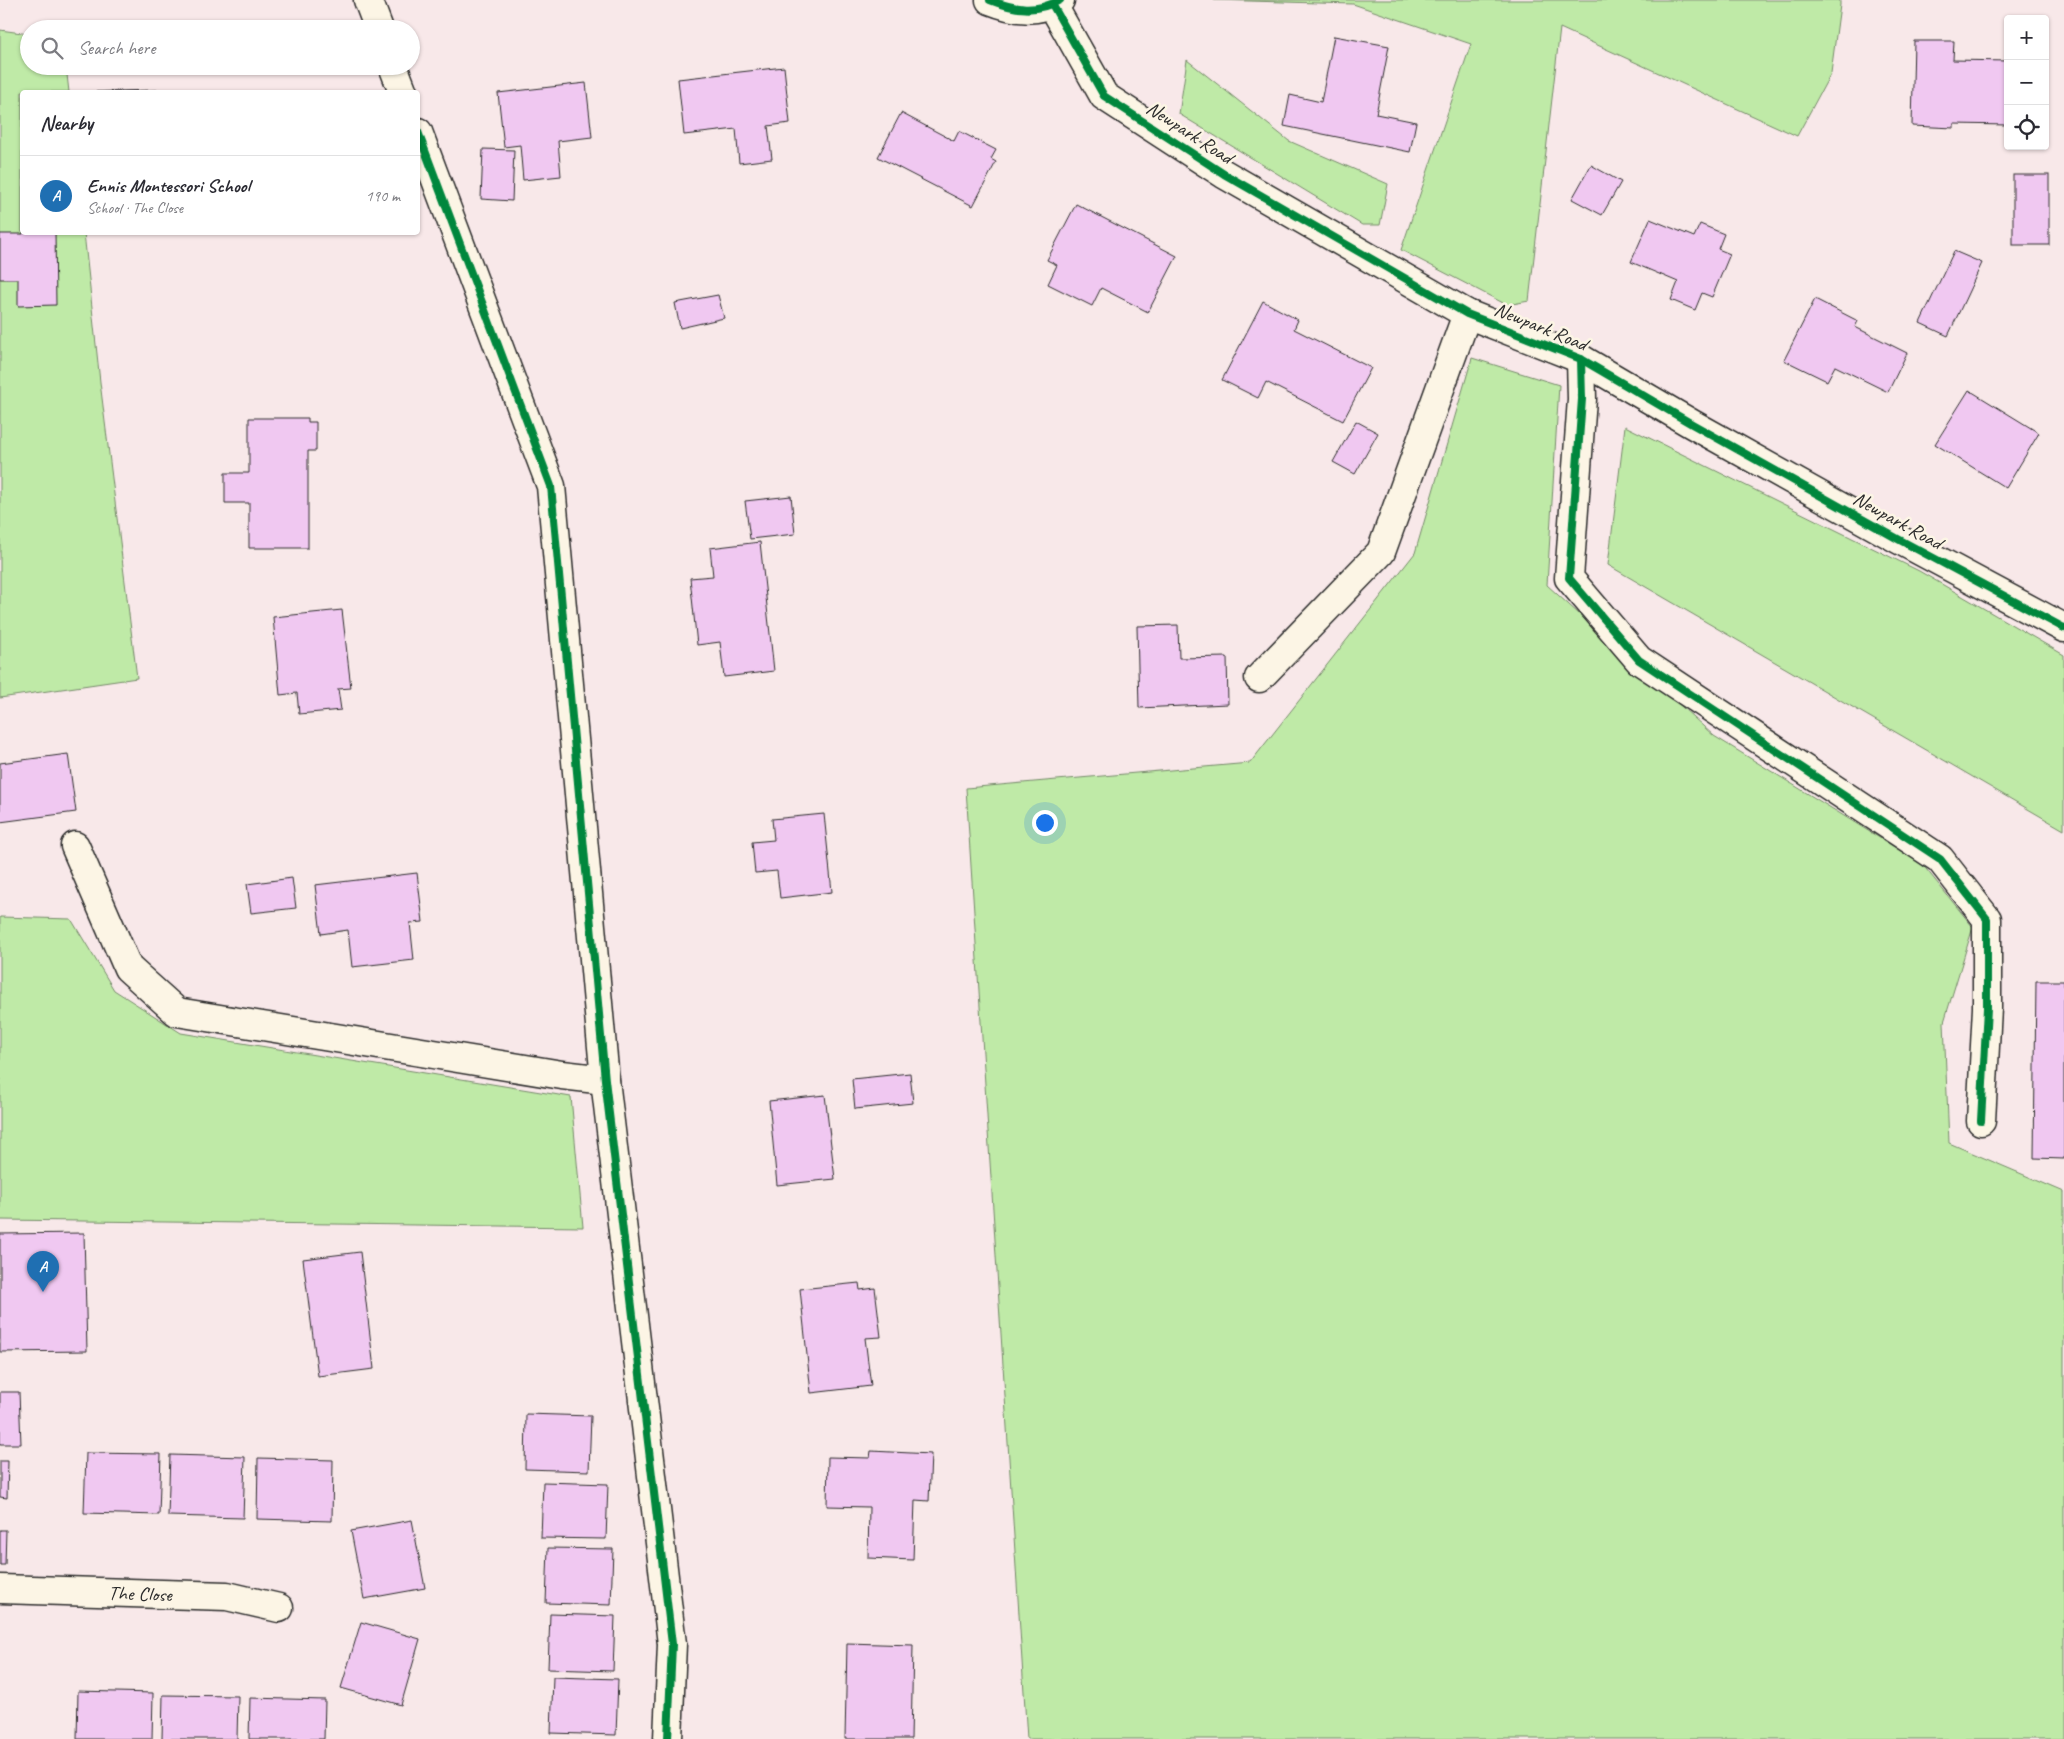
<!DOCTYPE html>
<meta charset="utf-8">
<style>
body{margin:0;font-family:Caveat,sans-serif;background:#f2f2f3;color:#2b2b33}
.controls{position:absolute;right:15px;top:15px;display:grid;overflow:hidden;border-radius:5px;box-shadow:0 1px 4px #0004}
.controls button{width:45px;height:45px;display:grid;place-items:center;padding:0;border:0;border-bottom:1px solid #e1e1e2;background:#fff;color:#2b2b33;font:25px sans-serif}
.you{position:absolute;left:1044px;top:822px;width:18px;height:18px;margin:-12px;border:4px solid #fff;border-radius:50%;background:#1a73e8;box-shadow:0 0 0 8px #1a73e833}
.badge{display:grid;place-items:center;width:32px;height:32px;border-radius:50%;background:#1f6fb2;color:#fff;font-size:16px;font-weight:700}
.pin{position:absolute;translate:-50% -41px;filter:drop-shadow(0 1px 2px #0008)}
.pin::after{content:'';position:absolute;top:26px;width:18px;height:15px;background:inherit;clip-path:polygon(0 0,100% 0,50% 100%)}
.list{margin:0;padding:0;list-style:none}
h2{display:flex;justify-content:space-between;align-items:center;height:65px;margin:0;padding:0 20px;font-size:21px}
h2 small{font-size:16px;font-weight:400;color:#7c7c81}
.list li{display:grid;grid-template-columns:32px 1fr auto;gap:15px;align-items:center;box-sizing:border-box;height:80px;padding:0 20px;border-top:1px solid #e1e1e2}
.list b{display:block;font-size:19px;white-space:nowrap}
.list p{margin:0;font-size:16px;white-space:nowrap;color:#7c7c81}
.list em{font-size:16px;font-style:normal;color:#7c7c81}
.icon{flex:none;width:28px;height:28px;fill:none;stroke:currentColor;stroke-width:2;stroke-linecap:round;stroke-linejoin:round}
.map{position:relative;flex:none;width:2064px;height:1739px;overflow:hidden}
.search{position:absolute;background:#fff;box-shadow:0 1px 4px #0004;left:20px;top:20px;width:400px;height:55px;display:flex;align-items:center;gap:12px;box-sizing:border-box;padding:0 18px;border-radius:28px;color:#7c7c81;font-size:19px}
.panel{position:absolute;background:#fff;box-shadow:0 1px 4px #0004;left:20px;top:90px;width:400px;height:145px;border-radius:5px}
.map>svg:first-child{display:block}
.green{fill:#bfeaa7;stroke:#758a69}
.building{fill:#f0c8f1;stroke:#2b2b2b}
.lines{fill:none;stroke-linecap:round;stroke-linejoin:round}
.minor-casing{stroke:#2b2b2b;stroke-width:31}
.major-casing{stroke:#2b2b2b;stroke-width:31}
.minor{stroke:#fcf5e5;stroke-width:28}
.major{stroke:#fcf5e5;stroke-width:28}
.cycleway-casing{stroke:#fcf5e5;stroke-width:11}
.cycleway{stroke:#00873e;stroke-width:8}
.labels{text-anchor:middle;stroke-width:5;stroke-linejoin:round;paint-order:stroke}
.street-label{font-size:20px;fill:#2b2b2b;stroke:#fcf5e5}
</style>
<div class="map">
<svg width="2064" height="1739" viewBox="0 0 2064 1739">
<rect width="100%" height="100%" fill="#f8e8e9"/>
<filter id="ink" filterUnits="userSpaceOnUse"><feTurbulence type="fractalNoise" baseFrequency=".02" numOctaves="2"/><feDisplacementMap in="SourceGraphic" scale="10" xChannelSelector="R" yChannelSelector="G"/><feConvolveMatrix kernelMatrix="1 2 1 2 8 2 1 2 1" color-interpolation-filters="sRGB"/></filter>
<g filter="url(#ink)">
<g class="green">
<polygon points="1214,0 1840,0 1840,5 1831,73 1797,136 1560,28 1529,301 1507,305 1401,250 1471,44 1353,4"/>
<polygon points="0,30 29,34 29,66 66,66 69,92 22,92 22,232 84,233 100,382 137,678 0,698"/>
<polygon points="1187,60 1289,141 1388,184 1380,225 1362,225 1179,114"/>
<polygon points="1472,358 1559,385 1547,585 1714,736 1922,864 1973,927 1944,1022 1949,1143 2064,1192 2064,1739 1027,1739 966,788 1250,763 1415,553"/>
<polygon points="1625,426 1919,571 2064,655 2064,830 1608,565"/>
<polygon points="0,917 71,919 114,990 181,1033 571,1097 583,1227 0,1220"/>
</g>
<g class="building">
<polygon points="1334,36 1389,46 1376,114 1416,122 1410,152 1284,126 1290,95 1321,102"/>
<polygon points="1914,41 1954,41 1953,60 2008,61 2008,125 1954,124 1954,128 1912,126"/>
<polygon points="784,67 790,123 768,126 772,159 739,163 736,129 684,135 678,79"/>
<polygon points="586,83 592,137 558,141 561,176 523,180 520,145 504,147 498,93"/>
<polygon points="157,90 157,92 85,92"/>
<polygon points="901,113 954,141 959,131 996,150 991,159 996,162 973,206 878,157"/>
<polygon points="483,149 514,150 512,201 481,199"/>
<polygon points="1591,165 1621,182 1602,215 1572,199"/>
<rect x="2013" y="175" width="36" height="70"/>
<polygon points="1076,204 1177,256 1148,312 1101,288 1092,306 1048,284 1057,265 1047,260"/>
<polygon points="1650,219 1694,237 1700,224 1724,234 1718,249 1730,254 1712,297 1702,293 1695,310 1671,300 1678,282 1631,262"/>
<polygon points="23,232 55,232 56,305 18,306 18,279 0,279 0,234 23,234"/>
<polygon points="1954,251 1982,263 1948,336 1920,323"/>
<polygon points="718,295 724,318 680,328 675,303"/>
<polygon points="1815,299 1858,321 1855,327 1907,353 1888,392 1835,366 1827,381 1784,360"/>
<polygon points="1263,301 1298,320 1294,329 1371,368 1343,421 1266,382 1258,398 1222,380"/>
<polygon points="1969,390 2039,433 2006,488 1935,444"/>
<polygon points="249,418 308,418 308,422 316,422 316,451 308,451 308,548 249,548 249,503 225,503 225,473 249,473"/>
<polygon points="1356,421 1378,433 1355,474 1333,462"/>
<polygon points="791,496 795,534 750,539 745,501"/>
<polygon points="760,542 774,671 724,677 720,642 697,645 690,578 713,576 710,548"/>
<polygon points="342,610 351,688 338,689 341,710 299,714 297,693 280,695 273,617"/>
<polygon points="1178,625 1179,658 1227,657 1228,704 1139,708 1137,626"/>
<polygon points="68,754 76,812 0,822 0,763"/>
<polygon points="824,814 832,892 780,898 777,871 755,873 752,842 774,840 772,819"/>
<polygon points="417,873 423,922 410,923 414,960 352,967 348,930 321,934 315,885"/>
<polygon points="292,878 296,908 251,913 247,884"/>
<polygon points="2036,981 2064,981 2064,1159 2034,1158"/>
<polygon points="910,1073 913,1103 855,1109 852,1079"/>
<polygon points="825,1095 835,1179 777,1185 769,1101"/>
<polygon points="84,1233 87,1351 0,1352 0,1234"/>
<polygon points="360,1252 374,1369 318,1376 303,1259"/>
<polygon points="859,1283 860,1290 875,1288 881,1337 865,1338 871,1386 811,1393 800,1289"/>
<polygon points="0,1392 19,1392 21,1444 0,1444"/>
<polygon points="526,1414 591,1416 589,1471 525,1469"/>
<polygon points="871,1451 931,1454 929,1501 915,1500 913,1560 868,1558 869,1507 827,1506 828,1457 870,1458"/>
<polygon points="86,1453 161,1454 159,1515 84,1513"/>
<polygon points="170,1455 245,1457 243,1518 168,1516"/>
<polygon points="258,1458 333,1460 332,1521 257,1519"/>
<polygon points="0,1461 8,1461 7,1498 0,1497"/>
<polygon points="543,1482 608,1484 606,1539 541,1538"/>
<polygon points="412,1520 425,1588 364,1599 351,1531"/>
<polygon points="0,1530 6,1530 5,1565 0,1565"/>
<polygon points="548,1548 613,1549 611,1605 546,1603"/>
<polygon points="550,1614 615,1616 613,1671 548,1669"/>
<polygon points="361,1622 420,1639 401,1705 341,1688"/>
<polygon points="847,1643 913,1645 911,1739 845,1739"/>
<polygon points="553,1677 618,1679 616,1735 551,1733"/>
<polygon points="78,1691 153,1693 152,1739 77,1739"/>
<polygon points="163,1695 238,1696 237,1739 162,1739"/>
<polygon points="250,1698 325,1700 324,1739 249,1739"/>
</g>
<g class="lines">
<g class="minor-casing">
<g id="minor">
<polyline points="368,0 379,29"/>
<polyline points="1052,4 1104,96 1224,174 1467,314 1581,359 1692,424 1898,539 2064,628"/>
<polyline points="393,66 403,92"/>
<polyline points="418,132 551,486 605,1080 672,1644 668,1739"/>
<polyline points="1581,359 1582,399 1569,578 1639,660 1940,859 1987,919 1987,1008 1981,1121"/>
<polyline points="1259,678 1381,552 1467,314"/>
<polyline points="75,846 128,968 177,1012 562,1075 605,1080"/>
<path id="s1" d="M 0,1589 L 227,1596 L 279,1608"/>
</g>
</g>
<g class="major-casing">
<path id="major" d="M 990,0 C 1015,10 1036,13 1060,0"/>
</g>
<use href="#minor" class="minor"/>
<use href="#major" class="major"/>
<g class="cycleway-casing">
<g id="cycleway">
<path d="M 990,0 C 1015,10 1036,13 1060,0"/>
<polyline points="1052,4 1104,96 1224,174 1467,314 1581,359 1692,424 1898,539 2064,628"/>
<polyline points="418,132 551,486 605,1080 672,1644 668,1739"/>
<polyline points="1581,359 1582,399 1569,578 1639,660 1940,859 1987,919 1987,1008 1981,1121"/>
</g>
</g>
<use href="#cycleway" class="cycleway"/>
</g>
</g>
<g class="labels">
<g class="street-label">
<text transform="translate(1190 132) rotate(33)" y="7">Newpark Road</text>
<text transform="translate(1541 326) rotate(22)" y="7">Newpark Road</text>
<text transform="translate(1898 520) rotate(29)" y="7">Newpark Road</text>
<text dy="7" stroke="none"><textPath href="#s1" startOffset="140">The Close</textPath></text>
</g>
</g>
</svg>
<div class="controls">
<button>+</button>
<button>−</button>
<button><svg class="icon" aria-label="locate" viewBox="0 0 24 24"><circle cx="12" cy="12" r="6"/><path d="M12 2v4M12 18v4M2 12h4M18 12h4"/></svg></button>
</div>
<div class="you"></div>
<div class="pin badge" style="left:43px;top:1292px">A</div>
<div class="search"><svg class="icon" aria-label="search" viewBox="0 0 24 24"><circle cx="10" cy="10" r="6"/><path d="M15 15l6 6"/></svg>Search here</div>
<section class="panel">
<h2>Nearby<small></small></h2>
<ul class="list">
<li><span class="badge">A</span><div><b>Ennis Montessori School</b><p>School · The Close</p></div><em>190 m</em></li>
</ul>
</section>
</div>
